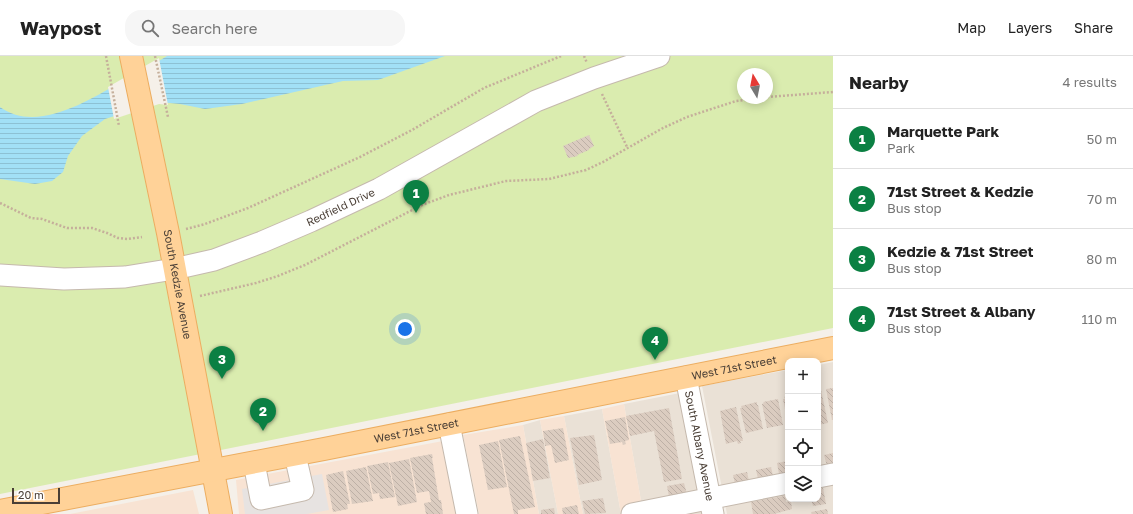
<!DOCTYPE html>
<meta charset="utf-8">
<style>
body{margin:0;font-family:"Golos Text",sans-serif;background:#f6f6f6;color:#222}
.controls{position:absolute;right:12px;bottom:12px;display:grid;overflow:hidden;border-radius:8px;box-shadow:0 2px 10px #0003}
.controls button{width:36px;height:36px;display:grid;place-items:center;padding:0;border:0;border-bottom:1px solid #e0e0e0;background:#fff;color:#222;font:20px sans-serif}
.compass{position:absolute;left:737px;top:12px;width:36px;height:36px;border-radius:50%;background:#fff;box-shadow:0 2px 10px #0003;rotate:350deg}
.scale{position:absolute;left:12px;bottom:10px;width:48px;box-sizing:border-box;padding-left:4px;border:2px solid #4a3f36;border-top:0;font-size:11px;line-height:14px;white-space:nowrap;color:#4a3f36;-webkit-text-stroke:3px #fff;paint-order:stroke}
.you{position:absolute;left:405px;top:273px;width:14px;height:14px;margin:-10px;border:3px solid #fff;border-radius:50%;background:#1a73e8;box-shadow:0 0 0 6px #1a73e833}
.badge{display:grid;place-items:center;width:26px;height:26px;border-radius:50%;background:#0b8043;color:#fff;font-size:13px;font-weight:700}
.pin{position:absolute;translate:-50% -33px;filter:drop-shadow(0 1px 2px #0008)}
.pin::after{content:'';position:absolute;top:21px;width:14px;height:12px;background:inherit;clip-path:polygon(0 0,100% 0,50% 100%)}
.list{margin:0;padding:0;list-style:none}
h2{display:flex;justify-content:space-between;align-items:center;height:52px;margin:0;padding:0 16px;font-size:17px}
h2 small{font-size:13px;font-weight:400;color:#767676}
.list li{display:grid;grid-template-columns:26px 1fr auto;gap:12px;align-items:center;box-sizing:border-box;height:60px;padding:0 16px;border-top:1px solid #e0e0e0}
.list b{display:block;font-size:15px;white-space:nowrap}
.list p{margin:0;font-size:13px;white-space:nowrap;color:#767676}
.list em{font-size:13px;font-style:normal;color:#767676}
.icon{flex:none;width:22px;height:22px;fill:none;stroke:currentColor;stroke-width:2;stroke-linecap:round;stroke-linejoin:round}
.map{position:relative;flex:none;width:833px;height:458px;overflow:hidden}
header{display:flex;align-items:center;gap:24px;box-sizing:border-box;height:56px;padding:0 20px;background:#fff;border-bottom:1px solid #e0e0e0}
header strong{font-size:19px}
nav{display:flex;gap:22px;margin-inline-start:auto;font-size:14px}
.search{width:280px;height:36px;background:#f6f6f6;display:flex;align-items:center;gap:10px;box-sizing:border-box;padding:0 14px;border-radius:16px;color:#767676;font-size:15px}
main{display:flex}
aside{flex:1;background:#fff}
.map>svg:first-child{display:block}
.residential{fill:#eae1d6}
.commercial{fill:#f8e3d3}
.park{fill:#daecaf;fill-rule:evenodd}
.parking{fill:#e7e3e1}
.water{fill:url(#water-rules)}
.pier{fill:#f5f0e9}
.building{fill:url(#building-back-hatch)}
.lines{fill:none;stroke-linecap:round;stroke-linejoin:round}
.minor-casing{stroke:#c5b9ad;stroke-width:23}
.major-casing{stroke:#ecad60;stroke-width:24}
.path{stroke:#c5af9b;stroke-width:2.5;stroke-dasharray:2 2;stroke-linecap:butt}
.minor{stroke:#fff;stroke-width:21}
.major{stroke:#ffd298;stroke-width:22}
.labels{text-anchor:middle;stroke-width:3;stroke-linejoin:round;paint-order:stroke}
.street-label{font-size:11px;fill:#4a3f36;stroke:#fff}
</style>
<header>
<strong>Waypost</strong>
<div class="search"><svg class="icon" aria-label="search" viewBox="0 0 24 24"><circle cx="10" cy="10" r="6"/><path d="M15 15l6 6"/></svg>Search here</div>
<nav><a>Map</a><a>Layers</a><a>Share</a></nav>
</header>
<main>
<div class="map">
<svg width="833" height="458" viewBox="0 0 833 458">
<defs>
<pattern id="water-rules" width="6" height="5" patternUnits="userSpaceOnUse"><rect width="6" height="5" fill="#a2e0f6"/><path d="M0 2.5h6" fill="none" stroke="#8dc1d4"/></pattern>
<pattern id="building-back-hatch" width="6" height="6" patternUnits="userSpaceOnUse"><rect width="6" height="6" fill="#dbccc0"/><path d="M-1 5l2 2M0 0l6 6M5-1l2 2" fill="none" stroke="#bdb0a6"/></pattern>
</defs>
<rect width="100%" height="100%" fill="#f5f0e9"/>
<g class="residential">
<polygon points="833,306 833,458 727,458 702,330 788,314 788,443 818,443 818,309"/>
<polygon points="680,337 704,458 632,458 643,456 624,348"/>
<polygon points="602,353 621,458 583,458 564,360"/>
<polygon points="540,364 558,458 539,458 523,369"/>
</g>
<g class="commercial">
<polygon points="624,348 643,456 632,458 621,458 602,353"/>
<polygon points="564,360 583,458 558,458 540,364"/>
<polygon points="523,369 539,458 479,458 463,379"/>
<polygon points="443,385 457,458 239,458 236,424"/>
<polygon points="193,434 199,458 70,458"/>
</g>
<path class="park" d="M 0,0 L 833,0 L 833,272 L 0,438 ZM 743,18 L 767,18 L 767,42 L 743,42 Z"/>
<polygon class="parking" points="322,418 329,454 307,458 245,458 242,433"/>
<path class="water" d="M 167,0 L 445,0 L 378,24 L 343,25 L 242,48 L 205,53 L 180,48 L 159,46 L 105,63 L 82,80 L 68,100 L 63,116 L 52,125 L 35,128 L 0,123 L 0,51 C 36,77 86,46 119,27 C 135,18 152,10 167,0 Z"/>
<polygon class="pier" points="159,2 168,49 159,48 114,63 108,31"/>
<g class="building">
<polygon points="589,79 594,90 589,93 589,94 577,99 578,100 568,102 563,90"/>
<polygon points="833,332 833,364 832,364 826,333"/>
<polygon points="821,334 828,367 818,369 818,335"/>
<polygon points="788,340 788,362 787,363 783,343 785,343 784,341"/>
<polygon points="778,343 783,369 767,372 762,348 764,347 763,346"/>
<polygon points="757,346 757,349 758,349 763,373 746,377 740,352 742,352 741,350"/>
<polygon points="736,351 743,385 740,385 741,387 738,388 737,385 726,388 720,355"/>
<polygon points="669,352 682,423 664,426 654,375 630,380 626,360"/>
<polygon points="625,361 629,384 625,385 626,388 623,389 622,386 610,388 605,365"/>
<polygon points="563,372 569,404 555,407 551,389 545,390 543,375"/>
<polygon points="594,379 602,424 579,429 570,382"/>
<polygon points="520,380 535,451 518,454 518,458 514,458 499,384"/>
<polygon points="543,383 550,422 533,425 526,387"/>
<polygon points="498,385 507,431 488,434 479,389"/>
<polygon points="833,397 833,413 828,414 824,399"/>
<polygon points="432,398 433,402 432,402 439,444 441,444 443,458 426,458 424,447 431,446 429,435 417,437 410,402"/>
<polygon points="409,403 417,446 398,450 389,407"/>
<polygon points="788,405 788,421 780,423 777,407"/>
<polygon points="388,406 395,441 380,443 379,437 373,438 367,410"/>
<polygon points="366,411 373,445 352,448 346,415"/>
<polygon points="771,411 774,424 759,427 756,414"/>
<polygon points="343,415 350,448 347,448 348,453 333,456 326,419"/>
<polygon points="747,416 750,429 736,432 733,419"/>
<polygon points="684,427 688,442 670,446 667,430"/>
<polygon points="823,432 826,448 813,450 811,443 818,443 818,433"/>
<polygon points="785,440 786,446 791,445 792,453 774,458 753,458 751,446"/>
<polygon points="603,442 606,457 585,458 582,445"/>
<polygon points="577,449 579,458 563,458 562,452"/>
<polygon points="554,452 555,458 541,458 541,454"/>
<polygon points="827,453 828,458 812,458 811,456"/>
</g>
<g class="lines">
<g class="minor-casing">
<g id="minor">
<path id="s1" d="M 0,219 L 64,223 L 125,221 L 174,213 L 214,204 L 262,186 L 311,165 L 379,133 L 536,45 L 594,22 L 659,0"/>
<path id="s2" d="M 686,321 L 713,458"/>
<polyline points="449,368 467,458"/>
<polyline points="254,407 261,443 303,434 295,399"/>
<polyline points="818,421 833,418"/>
<polyline points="632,458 788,427"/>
</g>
</g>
<g class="major-casing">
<g id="major">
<path id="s3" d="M 131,0 L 168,177 L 221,458"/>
<path id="s4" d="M 0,455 L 324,393 L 833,292"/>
</g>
</g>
<g class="path">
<polyline points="106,0 119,70"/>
<polyline points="155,0 168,61"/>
<polyline points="584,0 587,7"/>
<polyline points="602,38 627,91"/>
<polyline points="767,41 833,36"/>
<polyline points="0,147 31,162 42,163 67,172 92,172 107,177 118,182 127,183 142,181"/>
<polyline points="186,173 205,168 248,152 360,101 412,74 484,32 561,0"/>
<polyline points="200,240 256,227 278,220 305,209 422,149 449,139 506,125 549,123 586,114 603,106 663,72 687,61 736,45 760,42"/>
</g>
<use href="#minor" class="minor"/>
<use href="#major" class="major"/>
</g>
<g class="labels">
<g class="street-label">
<text dy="4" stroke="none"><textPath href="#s1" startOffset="353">Redfield Drive</textPath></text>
<text dy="4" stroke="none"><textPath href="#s3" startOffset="233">South Kedzie Avenue</textPath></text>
<text dy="4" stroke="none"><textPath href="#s4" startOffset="748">West 71st Street</textPath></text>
<text dy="4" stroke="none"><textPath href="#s4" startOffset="424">West 71st Street</textPath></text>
<text dy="4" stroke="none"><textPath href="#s2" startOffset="70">South Albany Avenue</textPath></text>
</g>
</g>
</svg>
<div class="controls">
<button>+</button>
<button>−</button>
<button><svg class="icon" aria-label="locate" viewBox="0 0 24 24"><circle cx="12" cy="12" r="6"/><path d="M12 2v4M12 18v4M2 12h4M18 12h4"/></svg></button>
<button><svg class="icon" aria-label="layers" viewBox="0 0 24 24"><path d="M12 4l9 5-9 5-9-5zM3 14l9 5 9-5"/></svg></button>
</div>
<svg class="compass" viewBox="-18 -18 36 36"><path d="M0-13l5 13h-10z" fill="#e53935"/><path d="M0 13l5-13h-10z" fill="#767676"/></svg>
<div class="scale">20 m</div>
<div class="you"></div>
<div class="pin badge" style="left:416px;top:157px">1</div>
<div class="pin badge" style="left:263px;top:375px">2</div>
<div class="pin badge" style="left:222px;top:323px">3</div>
<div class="pin badge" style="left:655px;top:304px">4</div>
</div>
<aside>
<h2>Nearby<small>4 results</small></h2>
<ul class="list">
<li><span class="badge">1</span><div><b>Marquette Park</b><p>Park</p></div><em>50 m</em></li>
<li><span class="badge">2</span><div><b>71st Street &amp; Kedzie</b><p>Bus stop</p></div><em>70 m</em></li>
<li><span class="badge">3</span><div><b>Kedzie &amp; 71st Street</b><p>Bus stop</p></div><em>80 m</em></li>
<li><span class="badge">4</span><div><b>71st Street &amp; Albany</b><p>Bus stop</p></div><em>110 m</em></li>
</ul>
</aside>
</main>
